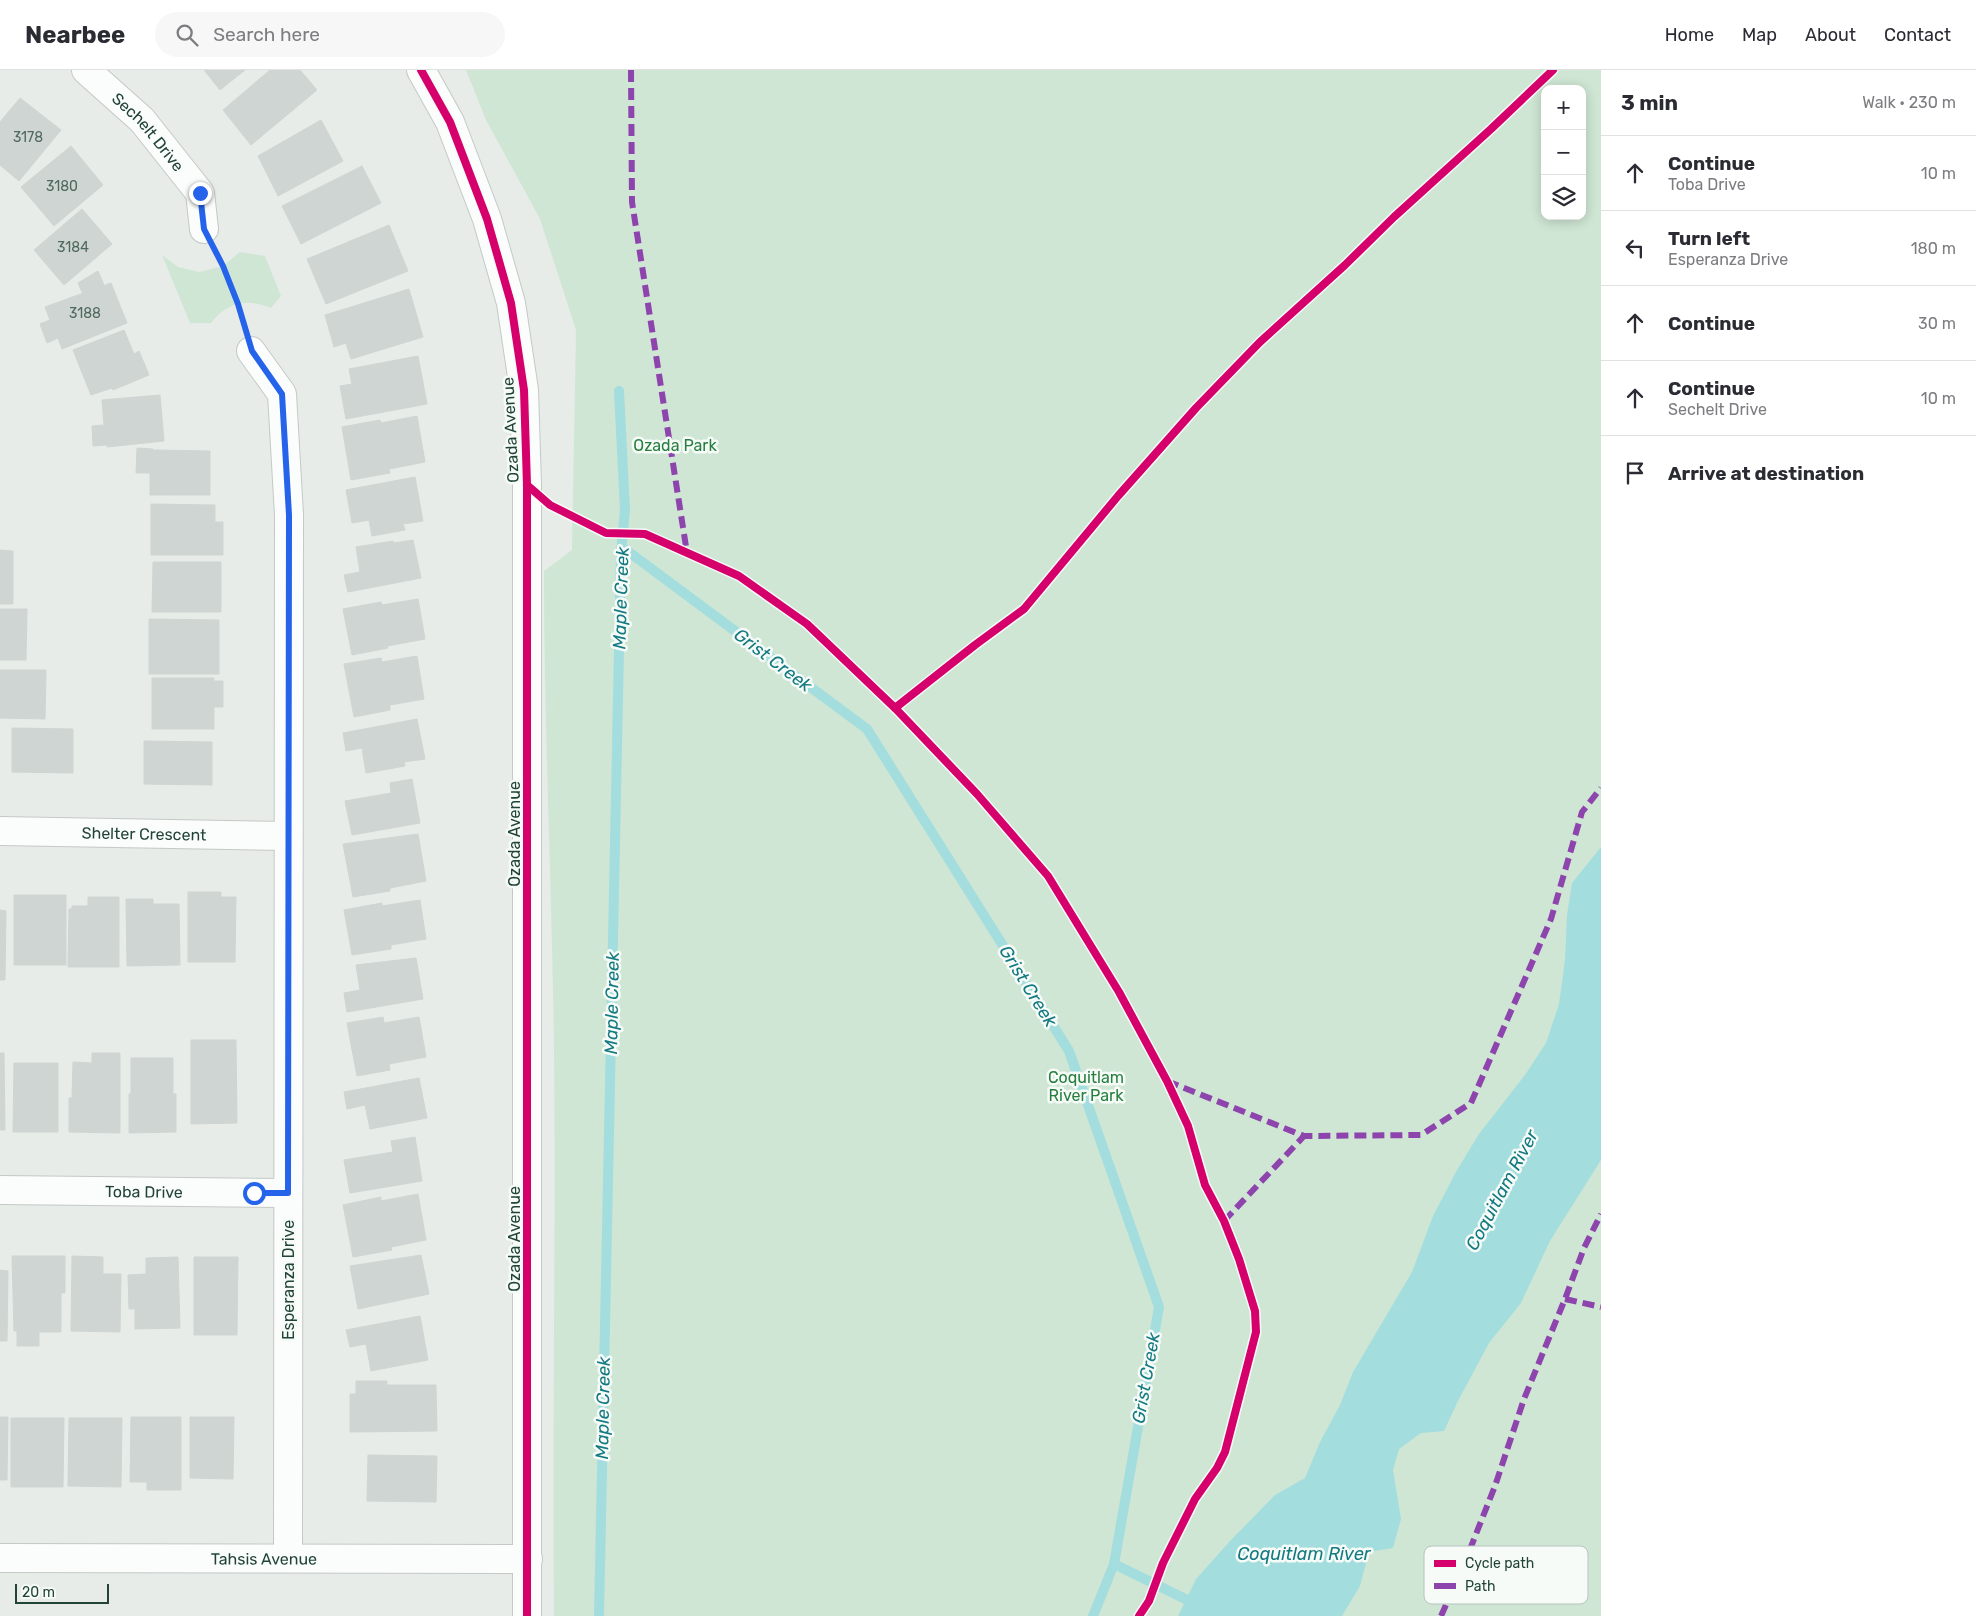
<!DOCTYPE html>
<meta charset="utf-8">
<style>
body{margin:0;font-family:Rubik,sans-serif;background:#f7f7f7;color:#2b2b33}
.controls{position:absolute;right:15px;top:15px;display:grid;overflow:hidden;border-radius:10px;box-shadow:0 2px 12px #0003}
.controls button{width:45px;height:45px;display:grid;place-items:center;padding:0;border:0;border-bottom:1px solid #e1e1e2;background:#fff;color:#2b2b33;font:25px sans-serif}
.scale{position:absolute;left:15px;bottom:12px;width:94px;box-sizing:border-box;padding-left:5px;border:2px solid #214437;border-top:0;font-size:14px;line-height:18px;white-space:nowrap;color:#214437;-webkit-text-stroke:4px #f6fbf8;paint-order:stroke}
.stop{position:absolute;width:15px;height:15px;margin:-11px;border:4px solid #2563eb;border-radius:50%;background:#fff}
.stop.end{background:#2563eb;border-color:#fff;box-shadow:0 1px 5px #0008}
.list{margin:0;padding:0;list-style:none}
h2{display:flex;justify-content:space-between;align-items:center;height:65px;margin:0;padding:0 20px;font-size:21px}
h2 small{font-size:16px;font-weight:400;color:#7c7c81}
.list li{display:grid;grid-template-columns:32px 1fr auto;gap:15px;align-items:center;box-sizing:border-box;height:75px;padding:0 20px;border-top:1px solid #e1e1e2}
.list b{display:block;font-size:19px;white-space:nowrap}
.list p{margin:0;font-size:16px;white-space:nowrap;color:#7c7c81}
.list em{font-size:16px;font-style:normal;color:#7c7c81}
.icon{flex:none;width:28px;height:28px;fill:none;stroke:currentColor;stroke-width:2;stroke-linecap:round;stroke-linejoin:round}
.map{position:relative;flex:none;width:1601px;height:1546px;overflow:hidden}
header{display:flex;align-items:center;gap:30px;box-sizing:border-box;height:70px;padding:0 25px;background:#fff;border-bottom:1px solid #e1e1e2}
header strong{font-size:24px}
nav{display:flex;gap:28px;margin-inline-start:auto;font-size:18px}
.search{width:350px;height:45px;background:#f7f7f7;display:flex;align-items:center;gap:12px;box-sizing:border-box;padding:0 18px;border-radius:28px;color:#7c7c81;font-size:19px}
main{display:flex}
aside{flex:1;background:#fff}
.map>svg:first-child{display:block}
.green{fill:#cfe6d4;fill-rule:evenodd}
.water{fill:#a4ddde}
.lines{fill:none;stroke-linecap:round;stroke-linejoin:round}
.stream{stroke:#a4ddde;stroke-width:10}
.building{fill:#cfd5d2;stroke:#cfd5d2}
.minor-casing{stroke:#c4c9c6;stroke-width:30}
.tertiary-casing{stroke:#c4c9c6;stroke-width:30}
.path{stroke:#c2ccc7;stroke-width:3;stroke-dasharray:2.5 4;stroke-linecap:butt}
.minor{stroke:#fbfcfc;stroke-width:28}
.tertiary{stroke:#fbfcfc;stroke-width:28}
.quiet{stroke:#8e44ad;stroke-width:6;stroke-dasharray:12 6;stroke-linecap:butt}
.cycleway-casing{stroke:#f6fbf8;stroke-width:11}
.cycleway{stroke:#d6006c;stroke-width:8}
.route{stroke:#2563eb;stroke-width:6}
.labels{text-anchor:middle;stroke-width:5;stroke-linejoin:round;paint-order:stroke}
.number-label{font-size:14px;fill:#4e695e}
.street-label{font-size:16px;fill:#214437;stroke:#f6fbf8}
.park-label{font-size:16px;fill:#267f3f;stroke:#f6fbf8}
.water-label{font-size:18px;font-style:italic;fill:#137a81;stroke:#f6fbf8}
.key{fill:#f6fbf8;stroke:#b6c4be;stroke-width:1}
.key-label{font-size:14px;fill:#214437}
</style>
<header>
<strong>Nearbee</strong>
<div class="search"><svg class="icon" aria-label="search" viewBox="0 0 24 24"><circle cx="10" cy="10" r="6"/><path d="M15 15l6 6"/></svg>Search here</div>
<nav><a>Home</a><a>Map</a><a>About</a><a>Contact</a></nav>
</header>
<main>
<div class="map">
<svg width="1601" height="1546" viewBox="0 0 1601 1546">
<rect width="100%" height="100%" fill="#e7ece9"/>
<g class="green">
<path d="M 466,0 L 1601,0 L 1601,1546 L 554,1546 C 552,1357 556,1168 554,979 C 552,820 544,661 544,501 L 572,480 L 576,260 L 540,149 L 486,50 ZM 1545,19 L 1582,19 L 1582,146 L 1545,146 Z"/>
<path d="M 240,182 L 265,186 L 281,226 L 271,238 C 247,228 227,232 211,253 L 190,253 L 162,185 L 178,197 L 199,202 L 223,196 Z"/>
</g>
<polygon class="water" points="1601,777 1601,1090 1550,1171 1521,1233 1489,1273 1458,1331 1444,1361 1421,1363 1399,1379 1393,1400 1401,1449 1393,1478 1369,1482 1360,1516 1342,1546 1178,1546 1196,1509 1231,1470 1275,1425 1305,1408 1320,1372 1340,1335 1353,1302 1412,1202 1433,1146 1457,1100 1479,1064 1525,1005 1546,973 1559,934 1565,890 1567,845 1572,813"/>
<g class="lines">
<g class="stream">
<polyline points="622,477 867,659 1069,981 1159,1237 1114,1494 1093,1546"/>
<polyline points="1114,1494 1220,1546"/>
<polyline points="599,1546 621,482 625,440 619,321"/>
</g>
</g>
<g class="building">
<polygon points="204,0 245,0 220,20"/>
<polygon points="270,0 300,0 317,20 251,75 223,40"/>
<polygon points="20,28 61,60 19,111 0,95 0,52"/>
<polygon points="321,50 343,91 278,126 258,86"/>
<polygon points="71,76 103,115 54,156 21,117"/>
<polygon points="362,96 381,133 301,174 282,136"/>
<polygon points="82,139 112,174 64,215 34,180"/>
<polygon points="389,155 408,201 326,234 307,189"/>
<polygon points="98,201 104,215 83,224 78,213"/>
<polygon points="111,213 127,253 62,279 58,268 47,273 40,254 50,250 45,237"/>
<polygon points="409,219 423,267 351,289 346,273 334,277 325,245"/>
<polygon points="124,260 134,284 139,281 149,305 113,320 112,318 91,325 73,280"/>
<polygon points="418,286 427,334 346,349 340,316 352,314 349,299"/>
<polygon points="160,325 164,371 107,377 107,375 93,376 92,356 104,355 102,330"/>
<polygon points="417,346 425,392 389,399 390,403 351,410 342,357 380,350 381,353"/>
<polygon points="137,378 153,379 153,380 210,381 210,425 150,425 150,403 136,403"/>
<polygon points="415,407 423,451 403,454 405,460 372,466 369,450 352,453 346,420"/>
<polygon points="151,434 215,435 215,452 223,452 223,485 151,485"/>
<polygon points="413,470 421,508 348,522 344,505 360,502 356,477 393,471 394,473"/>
<polygon points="0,480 13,481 13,534 0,534"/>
<polygon points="153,492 221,492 221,542 152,542"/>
<polygon points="418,529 425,569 387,576 388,578 352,585 343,539 381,532 382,535"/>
<polygon points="0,539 27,539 26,590 0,590"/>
<polygon points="149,549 219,550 219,604 149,604"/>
<polygon points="417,586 424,629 390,635 390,640 354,647 344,594 381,588 382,592"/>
<polygon points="0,600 46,600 45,649 0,648"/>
<polygon points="152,608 214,608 214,611 223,611 223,637 214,637 214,659 152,659"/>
<polygon points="417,649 425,689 404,692 405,696 366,703 362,678 346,681 343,663"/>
<polygon points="12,658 73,659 73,703 12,702"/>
<polygon points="144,671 212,672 212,715 144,714"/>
<polygon points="412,709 420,753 352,765 345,731 391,723 390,713"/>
<polygon points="418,764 426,811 390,818 390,821 353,827 343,774"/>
<polygon points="188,822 221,822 221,827 236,827 235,892 188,892"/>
<rect x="14" y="825" width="52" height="70"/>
<polygon points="88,827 119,827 119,897 68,897 69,839 72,839 72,836 88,836"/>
<polygon points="126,829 153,829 153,834 179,834 180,895 127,896"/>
<polygon points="420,830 426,869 391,875 391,879 352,885 344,840 382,833 382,836"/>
<polygon points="0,840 6,841 5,910 0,910"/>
<polygon points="416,888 423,929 347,942 344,923 360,920 356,895"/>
<polygon points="383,947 384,953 419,947 426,987 389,994 390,1000 357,1006 347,953"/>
<polygon points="191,970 236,970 237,1053 191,1054"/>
<polygon points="0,983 4,983 5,1060 0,1060"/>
<polygon points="92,983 120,983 120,1063 69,1062 69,1028 72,1028 73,992 92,993"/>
<polygon points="131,988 173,988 173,1024 176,1024 176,1062 129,1063 129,1024 131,1024"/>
<polygon points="14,993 58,993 58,1062 13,1062"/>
<polygon points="419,1008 427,1048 370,1059 365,1035 347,1039 344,1022"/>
<polygon points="415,1067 422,1111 350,1123 344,1090 393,1082 391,1071"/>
<polygon points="418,1124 426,1170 391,1177 392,1180 353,1187 343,1135 381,1127 381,1131"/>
<polygon points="421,1185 429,1224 358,1239 350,1196"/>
<polygon points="12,1186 65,1186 65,1223 61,1223 61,1262 39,1262 39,1276 17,1276 17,1261 14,1261"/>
<polygon points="72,1186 103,1187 103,1204 121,1204 120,1262 71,1261"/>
<polygon points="178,1187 180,1258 135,1259 135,1239 129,1239 128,1205 146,1204 146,1188"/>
<polygon points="194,1187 238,1187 237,1265 194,1265"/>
<polygon points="0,1200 8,1201 7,1271 0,1271"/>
<polygon points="420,1246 428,1290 371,1301 366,1274 350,1277 346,1260"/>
<polygon points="356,1311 387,1311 387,1315 436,1315 437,1361 350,1362 350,1324 356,1324"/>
<polygon points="0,1347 8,1347 7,1410 0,1410"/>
<polygon points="131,1347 181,1347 181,1420 147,1420 147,1412 130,1412"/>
<polygon points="190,1347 234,1347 233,1409 190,1408"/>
<polygon points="11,1348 64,1348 63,1417 11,1417"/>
<polygon points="69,1348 122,1348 121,1417 68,1416"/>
<polygon points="368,1385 437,1386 436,1432 367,1431"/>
</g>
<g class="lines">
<g class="minor-casing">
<g id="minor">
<path id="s1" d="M 86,0 L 142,50 L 200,123 L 204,159"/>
<polyline points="251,281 282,324 289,445 288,1488"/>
<path id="s2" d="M 0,761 L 288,766"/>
<path id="s3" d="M 0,1120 L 288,1123"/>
<path id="s4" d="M 0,1488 L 528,1489"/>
</g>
</g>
<g class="tertiary-casing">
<polyline id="tertiary" points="421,0 450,52 487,149 511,233 524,320 527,415 527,1546"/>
</g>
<polyline class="path" points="217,184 238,234 244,253"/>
<use href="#minor" class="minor"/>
<use href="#tertiary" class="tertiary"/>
<g class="quiet">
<polyline points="631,0 632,132 687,483"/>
<polyline points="1167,1011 1304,1066 1421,1065 1471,1033 1551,849 1582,742 1601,718"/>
<polyline points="1224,1151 1304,1066"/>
<polyline points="1565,1229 1601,1237"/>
<polyline points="1441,1546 1461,1502 1495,1416 1524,1329 1565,1229 1584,1178 1601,1144"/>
</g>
<g class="cycleway-casing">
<g id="cycleway">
<polyline points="421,0 450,52 487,149 511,233 524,320 527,415 527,1546"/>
<polyline points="527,415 550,435 606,463 645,464 739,506 807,554 895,638"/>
<polyline points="1139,1546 1149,1531 1163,1493 1195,1429 1217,1398 1225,1382 1256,1262 1255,1241 1239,1189 1224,1151 1205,1115 1188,1056 1167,1011 1119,922 1048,806 977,724 895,638 975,575 1024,539 1118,426 1196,338 1260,272 1345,195 1394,147 1491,59 1553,0"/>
</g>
</g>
<use href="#cycleway" class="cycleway"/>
</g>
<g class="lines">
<polyline class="route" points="200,123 204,159 223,196 238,234 252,281 282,324 289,445 288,1123 254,1123"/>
</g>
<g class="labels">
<g class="number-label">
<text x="28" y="72">3178</text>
<text x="62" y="121">3180</text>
<text x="73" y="182">3184</text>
<text x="85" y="248">3188</text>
</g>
<g class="street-label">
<text dy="6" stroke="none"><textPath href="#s1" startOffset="88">Sechelt Drive</textPath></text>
<text transform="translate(510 360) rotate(-93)" y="6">Ozada Avenue</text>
<text transform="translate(514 764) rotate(-90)" y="6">Ozada Avenue</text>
<text dy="6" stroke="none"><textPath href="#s2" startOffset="144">Shelter Crescent</textPath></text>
<text dy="6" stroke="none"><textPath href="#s3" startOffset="144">Toba Drive</textPath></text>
<text transform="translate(514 1169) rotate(-90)" y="6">Ozada Avenue</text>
<text transform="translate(288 1210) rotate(-90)" y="6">Esperanza Drive</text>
<text dy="6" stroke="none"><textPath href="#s4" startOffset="264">Tahsis Avenue</textPath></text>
</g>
<g class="park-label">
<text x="675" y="381">Ozada Park</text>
<text x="1086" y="1013">Coquitlam<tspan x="1086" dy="18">River Park</tspan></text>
</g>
<g class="water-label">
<text transform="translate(621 528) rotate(-88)" y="6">Maple Creek</text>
<text transform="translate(773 590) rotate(37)" y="6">Grist Creek</text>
<text transform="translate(1028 916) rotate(58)" y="6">Grist Creek</text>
<text transform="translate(612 933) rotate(-89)" y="6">Maple Creek</text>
<text transform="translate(1502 1120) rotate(-62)" y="6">Coquitlam River</text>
<text transform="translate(1146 1308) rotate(-80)" y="6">Grist Creek</text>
<text transform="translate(603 1338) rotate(-89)" y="6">Maple Creek</text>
<text x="1304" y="1490">Coquitlam River</text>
</g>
</g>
<rect x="1424" y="1476" width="164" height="58" rx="8" class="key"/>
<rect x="1434" y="1490" width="22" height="7" fill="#d6006c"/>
<rect x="1434" y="1513" width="22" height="6" fill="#8e44ad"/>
<g class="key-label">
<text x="1465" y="1498">Cycle path</text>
<text x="1465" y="1521">Path</text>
</g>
</svg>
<div class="controls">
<button>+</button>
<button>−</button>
<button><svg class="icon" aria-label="layers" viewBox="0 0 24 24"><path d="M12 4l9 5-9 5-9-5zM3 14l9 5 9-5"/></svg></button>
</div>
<div class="scale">20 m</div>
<div class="stop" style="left:254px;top:1123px"></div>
<div class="stop end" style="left:200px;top:123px"></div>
</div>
<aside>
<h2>3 min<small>Walk · 230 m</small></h2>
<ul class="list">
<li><svg class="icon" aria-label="ahead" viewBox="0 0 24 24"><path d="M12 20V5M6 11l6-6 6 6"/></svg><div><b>Continue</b><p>Toba Drive</p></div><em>10 m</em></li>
<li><svg class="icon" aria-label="left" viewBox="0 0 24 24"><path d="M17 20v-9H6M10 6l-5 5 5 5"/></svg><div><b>Turn left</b><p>Esperanza Drive</p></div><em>180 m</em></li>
<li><svg class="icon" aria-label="ahead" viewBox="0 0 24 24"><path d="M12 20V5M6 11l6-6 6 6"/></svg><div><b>Continue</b></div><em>30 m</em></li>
<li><svg class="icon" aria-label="ahead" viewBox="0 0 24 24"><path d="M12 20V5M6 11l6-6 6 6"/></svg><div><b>Continue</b><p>Sechelt Drive</p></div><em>10 m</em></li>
<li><svg class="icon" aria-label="arrive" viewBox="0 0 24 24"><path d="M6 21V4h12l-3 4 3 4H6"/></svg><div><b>Arrive at destination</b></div></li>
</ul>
</aside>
</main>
